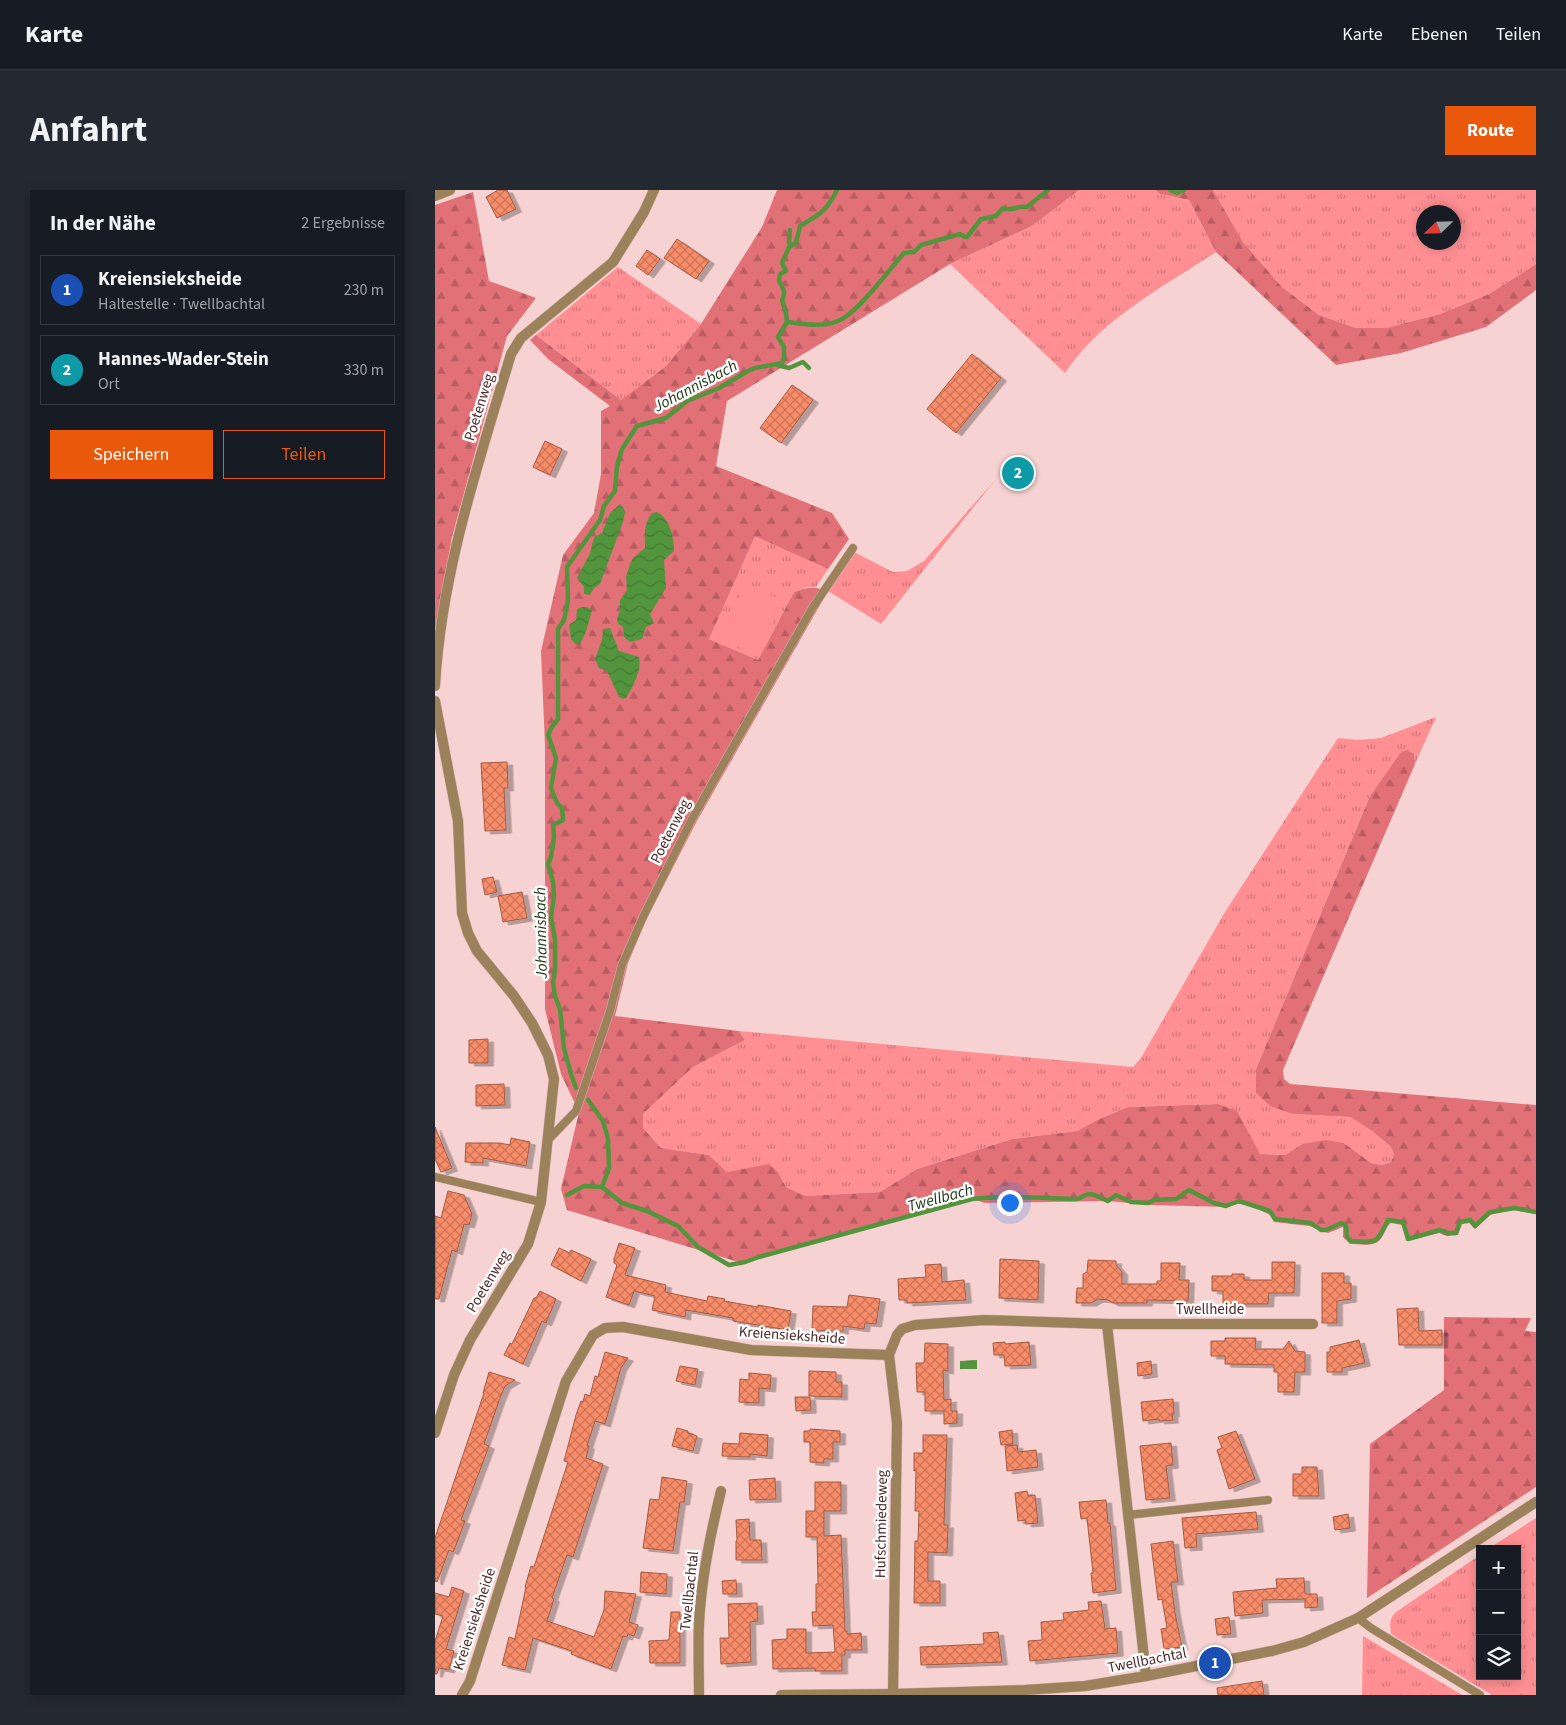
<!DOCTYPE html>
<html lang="de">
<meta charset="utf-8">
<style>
body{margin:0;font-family:"Source Sans 3",sans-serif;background:#242831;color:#f1f3f6}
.controls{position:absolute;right:15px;bottom:15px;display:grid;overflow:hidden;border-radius:0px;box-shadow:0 2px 12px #0003}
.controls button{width:45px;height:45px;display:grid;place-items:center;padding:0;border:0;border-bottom:1px solid #363941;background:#171b24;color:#f1f3f6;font:25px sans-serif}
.compass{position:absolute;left:981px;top:15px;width:45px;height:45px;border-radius:50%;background:#171b24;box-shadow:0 2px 12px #0003;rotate:247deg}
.you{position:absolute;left:574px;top:1012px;width:18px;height:18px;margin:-12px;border:4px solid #fff;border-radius:50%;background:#1a73e8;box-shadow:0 0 0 8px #1a73e833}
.badge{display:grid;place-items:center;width:32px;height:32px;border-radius:50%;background:#ea580c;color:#fff;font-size:16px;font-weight:700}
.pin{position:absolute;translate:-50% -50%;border:2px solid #fff;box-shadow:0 1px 5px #0006}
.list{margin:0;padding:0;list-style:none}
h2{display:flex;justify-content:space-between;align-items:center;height:65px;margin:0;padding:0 20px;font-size:21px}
h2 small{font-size:16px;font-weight:400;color:#9ea1a6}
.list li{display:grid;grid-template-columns:32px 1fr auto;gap:15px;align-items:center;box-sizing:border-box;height:70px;margin:0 10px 10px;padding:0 10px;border:1px solid #363941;border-radius:0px}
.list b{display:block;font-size:19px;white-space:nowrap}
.list p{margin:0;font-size:16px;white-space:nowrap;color:#9ea1a6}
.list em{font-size:16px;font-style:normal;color:#9ea1a6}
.actions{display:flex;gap:10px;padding:15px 20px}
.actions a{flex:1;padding:11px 0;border:1px solid #ea580c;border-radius:0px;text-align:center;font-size:18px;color:#ea580c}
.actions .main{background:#ea580c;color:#fff}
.icon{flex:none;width:28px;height:28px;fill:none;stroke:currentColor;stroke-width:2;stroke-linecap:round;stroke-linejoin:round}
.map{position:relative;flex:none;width:1101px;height:1505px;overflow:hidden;border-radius:0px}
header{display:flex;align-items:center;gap:30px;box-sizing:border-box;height:70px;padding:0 25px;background:#171b24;border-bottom:1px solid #363941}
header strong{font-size:24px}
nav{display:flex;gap:28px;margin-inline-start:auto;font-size:18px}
.intro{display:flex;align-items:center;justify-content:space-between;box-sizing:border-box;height:120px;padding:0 30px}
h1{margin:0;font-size:35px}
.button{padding:12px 22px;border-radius:0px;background:#ea580c;color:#fff;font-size:18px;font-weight:700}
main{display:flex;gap:30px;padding:0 30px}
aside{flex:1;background:#171b24;border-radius:0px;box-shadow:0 2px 12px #0003}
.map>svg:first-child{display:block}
.grass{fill:url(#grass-tufts);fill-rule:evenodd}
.forest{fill:url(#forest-firs)}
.pitch{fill:#ff8f92}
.water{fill:url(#water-waves)}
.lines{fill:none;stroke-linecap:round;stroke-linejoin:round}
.stream{stroke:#52953c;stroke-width:4.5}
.building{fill:url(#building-cross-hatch);stroke:#a45a42;filter:url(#shadow)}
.service-casing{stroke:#d5b0b1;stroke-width:9}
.minor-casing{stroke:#d5b0b1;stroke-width:11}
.tertiary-casing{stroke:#d5b0b1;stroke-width:11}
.service{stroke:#9b825a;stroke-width:8}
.minor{stroke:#9b825a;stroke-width:10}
.tertiary{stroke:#9b825a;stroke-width:10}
.labels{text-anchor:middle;stroke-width:5;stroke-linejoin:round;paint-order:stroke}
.street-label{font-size:15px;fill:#4d2a2b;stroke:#fdfdfd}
.water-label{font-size:16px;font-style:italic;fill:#1c3713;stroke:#fdfdfd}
</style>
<header>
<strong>Karte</strong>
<nav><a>Karte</a><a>Ebenen</a><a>Teilen</a></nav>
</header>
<div class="intro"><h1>Anfahrt</h1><a class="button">Route</a></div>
<main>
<aside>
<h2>In der Nähe<small>2 Ergebnisse</small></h2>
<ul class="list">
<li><span class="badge" style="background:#1a4fb4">1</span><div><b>Kreiensieksheide</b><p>Haltestelle · Twellbachtal</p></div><em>230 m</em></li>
<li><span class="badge" style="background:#0f9aa8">2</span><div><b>Hannes-Wader-Stein</b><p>Ort</p></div><em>330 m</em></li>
</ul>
<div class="actions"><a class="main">Speichern</a><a>Teilen</a></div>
</aside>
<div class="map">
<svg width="1101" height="1505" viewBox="0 0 1101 1505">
<defs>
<pattern id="grass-tufts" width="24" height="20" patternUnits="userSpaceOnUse" patternTransform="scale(1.25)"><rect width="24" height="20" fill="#ff8f92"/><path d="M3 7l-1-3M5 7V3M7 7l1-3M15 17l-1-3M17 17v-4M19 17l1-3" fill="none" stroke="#d17577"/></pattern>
<pattern id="forest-firs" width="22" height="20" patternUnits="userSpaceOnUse" patternTransform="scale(1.25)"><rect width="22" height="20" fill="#e27177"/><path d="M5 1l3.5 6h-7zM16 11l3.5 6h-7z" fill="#b95d62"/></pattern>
<pattern id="water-waves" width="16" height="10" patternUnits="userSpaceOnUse" patternTransform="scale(1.25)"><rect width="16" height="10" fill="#52953c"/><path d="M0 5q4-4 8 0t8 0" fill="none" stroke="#467a33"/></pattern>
<pattern id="building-cross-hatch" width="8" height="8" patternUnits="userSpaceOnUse" patternTransform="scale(1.25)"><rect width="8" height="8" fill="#f98d6a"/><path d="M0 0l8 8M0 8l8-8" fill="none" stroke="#cc7357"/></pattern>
<filter id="shadow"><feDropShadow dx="5.5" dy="3" stdDeviation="0" flood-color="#0004"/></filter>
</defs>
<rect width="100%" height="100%" fill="#f7d2d2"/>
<g class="grass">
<path d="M 644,0 L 720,0 L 725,4 L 754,10 L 781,62 C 728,97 666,129 630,183 L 515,74 L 597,36 Z"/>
<path d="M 778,0 L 1101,0 L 1101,74 L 1054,104 L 1005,124 L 951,138 L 921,138 L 884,125 L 847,97 L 808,52 ZM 988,22 L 1018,22 L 1018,52 L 988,52 Z"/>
<polygon points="183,77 266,134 231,176 186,210 101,145"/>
<polygon points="560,290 446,434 393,401 419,362 458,382 472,381 489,371"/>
<polygon points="320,345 393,379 381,397 372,397 359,402 323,470 274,449"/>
<polygon points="1001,527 980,574 979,564 965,563 935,606 821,879 858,924 915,927 937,941 955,956 959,964 956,972 947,975 936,973 909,953 867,954 850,965 824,964 783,914 693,917 662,930 642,941 577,949 482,979 445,1002 370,1006 351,997 343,982 334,975 292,982 274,965 226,958 208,938 208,924 258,877 310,850 304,841 698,877 706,868 790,722 903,548 923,550 946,548"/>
<path d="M 1101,1328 L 1101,1505 L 1057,1505 L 956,1444 C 955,1434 954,1429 961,1422 L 1045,1365 L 1045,1486 L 1082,1486 L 1082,1359 L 1053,1359 Z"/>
<polygon points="928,1446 1027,1505 927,1505"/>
</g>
<g class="forest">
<path d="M 342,0 L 644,0 L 597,36 L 515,74 L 292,211 L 281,276 L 397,323 L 414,349 L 393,379 L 320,346 L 274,449 L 323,470 L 359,402 C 372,397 379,396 393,401 L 263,629 L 211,730 L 193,773 L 180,826 L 304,841 L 310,850 L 258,877 L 208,924 L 208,938 L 226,958 L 274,965 L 292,982 L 334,974 L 343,982 L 351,997 L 370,1006 L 445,1002 L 482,979 L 577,949 L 642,941 L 662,930 L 693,917 L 783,914 L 802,921 L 825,964 L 850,965 L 867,954 L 891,950 L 909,953 L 936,973 L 947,975 L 956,972 L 959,964 L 955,956 L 937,941 L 915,927 L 858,924 L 835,916 L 821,903 L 821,879 L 935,606 L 965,563 L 972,560 L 979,564 L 980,574 L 848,880 L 849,889 L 855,894 L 1101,915 L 1101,1024 L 1078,1020 L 1055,1025 L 1040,1039 L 1035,1033 L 1027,1034 L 1023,1045 L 1012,1046 L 1004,1043 L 972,1051 L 967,1035 L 956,1033 C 951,1037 950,1042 947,1047 C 941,1058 925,1054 915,1054 L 908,1047 L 908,1037 L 893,1043 L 874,1036 L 839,1032 L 835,1025 C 823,1019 806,1009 792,1017 L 714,1015 L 673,1011 L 550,1013 L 537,1009 L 325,1068 L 310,1074 L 132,1020 L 126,999 L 144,922 L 126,884 L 110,819 L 110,556 L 106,461 L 128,365 L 159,323 L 166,284 L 166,221 L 175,216 L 113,169 L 95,150 L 101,145 L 186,210 L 231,176 L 266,134 L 327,37 Z"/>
<polygon points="720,0 778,0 808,52 847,97 884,125 921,138 951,138 1005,124 1054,104 1101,74 1101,100 1051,137 966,163 901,175 781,62 754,10 725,4"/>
<polygon points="38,2 54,91 101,108 72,146 17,347 0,445 0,15"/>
<polygon points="1009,1127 1096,1128 1090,1141 1101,1142 1101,1297 932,1408 935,1254 1009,1200"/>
</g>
<polygon class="pitch" points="311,393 349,412 321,466 284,447"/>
<g class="water">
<polygon points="184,315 188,317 190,322 188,332 165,394 159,398 155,405 149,404 149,397 142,388 155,363 159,347 167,343 175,323"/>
<path d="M 222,322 C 235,329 239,347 239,361 L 229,370 L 231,398 L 215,424 L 219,433 L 211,437 L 207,449 L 195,452 L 189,447 L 188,437 L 183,434 L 182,428 L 185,421 L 185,410 L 192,400 L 191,387 L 195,374 L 198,368 L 210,358 C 210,344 208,335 217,323 Z"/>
<polygon points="147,417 152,417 157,420 151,442 145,454 140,454 136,449 134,435 141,430 142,419"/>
<path d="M 175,438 L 184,461 L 204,467 C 207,480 198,497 191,508 L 188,509 L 184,507 L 172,481 L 164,478 L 160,469 L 167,450 L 168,439 Z"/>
<polygon points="542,1170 542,1179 525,1179 525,1171"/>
</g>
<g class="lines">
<g class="stream">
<polyline points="735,0 742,3 749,0"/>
<polyline points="355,40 354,52 356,56"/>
<path d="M 352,132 C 369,134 389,138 405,130 C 423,122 454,80 469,63 L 479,62 L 486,55 L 525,44 L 530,47 L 532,47 L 546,29 L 561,26 L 568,18 C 578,22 582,15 592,17 L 613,0"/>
<polyline points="342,175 354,178 368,172 374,178"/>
<path d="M 141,898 L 136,884 L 129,858 L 125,819 L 120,806 L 118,792 L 120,780 L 120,750 L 116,727 L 119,706 L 118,692 L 113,674 L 116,667 L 119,647 L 118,635 L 128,630 L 127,618 L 122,613 L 116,598 L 121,568 L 113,545 L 116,538 L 123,529 L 123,439 L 129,430 L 133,411 L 132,377 L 165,330 L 169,316 L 180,301 L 182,276 L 187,259 L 202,236 L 231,228 L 252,211 L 284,198 L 313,181 L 320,178 L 347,173 L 349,169 L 349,157 L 343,147 L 352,132 L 351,123 L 347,110 C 352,101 347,98 344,90 L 345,84 L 351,81 L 347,73 L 354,57 L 361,53 L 365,36 C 385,24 391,22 402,0"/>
<polyline points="153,910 168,931 173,949 174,978 167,997"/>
<path d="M 132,1005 L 149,996 L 167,997 L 187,1013 L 212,1021 L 243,1036 L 263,1057 L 294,1075 L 310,1072 L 324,1067 L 537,1009 C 570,1005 607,1008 641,1009 C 646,1009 649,1004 655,1004 C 660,1004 667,1009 673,1011 L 681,1005 L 696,1012 L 713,1013 L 719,1010 L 741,1009 L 754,1000 L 779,1013 L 791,1016 L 804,1011 L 835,1021 L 840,1029 L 876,1033 L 886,1040 L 891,1040 L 907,1033 L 911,1036 L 912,1047 L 916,1051 C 943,1053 941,1054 953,1030 L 968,1032 L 973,1049 L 1005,1040 L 1013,1043 L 1021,1043 L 1025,1032 L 1035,1030 L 1040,1036 L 1055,1022 L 1080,1018 L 1101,1022"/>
</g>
</g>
<g class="building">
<polygon points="63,0 72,0 81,19 62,28 51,7"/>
<polygon points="242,49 274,71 261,89 229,68"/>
<polygon points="212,60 225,69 213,85 201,76"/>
<polygon points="537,164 566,188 521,243 492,219"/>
<polygon points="357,195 378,210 346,253 325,238"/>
<polygon points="110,251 127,259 115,285 98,277"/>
<polygon points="72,572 73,598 69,598 71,640 50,641 46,573"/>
<polygon points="58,687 62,702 50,705 47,689"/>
<polygon points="87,702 92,728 68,732 63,706"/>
<polygon points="53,849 53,873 34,873 34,850"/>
<polygon points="69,894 70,915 41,916 41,895"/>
<polygon points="0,937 17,978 6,982 0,969"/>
<polygon points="76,948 95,952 91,976 48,968 48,973 30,972 31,953 64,953 75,955"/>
<polygon points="13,1001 29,1005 37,1024 34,1035 29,1034 22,1062 17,1060 4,1109 0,1109 0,1026 6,1028"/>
<polygon points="184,1053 200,1058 190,1085 231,1095 230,1102 272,1111 273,1106 290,1109 289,1111 323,1117 323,1115 356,1121 353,1140 298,1131 298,1128 251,1120 250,1127 217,1120 220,1106 199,1101 194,1115 171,1107 182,1075 179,1073 179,1069"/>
<polygon points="124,1058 135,1063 136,1060 156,1069 146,1091 116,1075"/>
<polygon points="565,1069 604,1071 603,1110 564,1108"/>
<polygon points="653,1070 681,1071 681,1075 687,1082 687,1094 722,1094 722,1091 726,1091 726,1073 745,1073 744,1090 754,1090 753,1111 712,1110 712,1113 678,1113 673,1110 663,1109 656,1113 641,1113 642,1098 648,1098 648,1084 652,1082"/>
<polygon points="837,1072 860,1072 859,1103 834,1103 833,1114 788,1114 788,1101 777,1101 777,1086 797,1086 797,1084 809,1084 809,1090 837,1090"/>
<polygon points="506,1074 507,1092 529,1090 531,1110 472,1113 472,1110 464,1110 463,1089 491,1087 490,1075"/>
<polygon points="887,1083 909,1083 909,1093 916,1093 916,1109 902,1111 902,1133 887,1133"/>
<polygon points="105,1101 121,1109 111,1133 107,1131 88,1174 69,1165 75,1153 77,1154 99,1108 101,1108"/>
<polygon points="414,1105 445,1109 441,1134 430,1133 429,1139 408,1136 408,1141 377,1140 378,1116 412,1117"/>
<polygon points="983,1118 984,1141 1007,1140 1007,1155 964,1155 962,1119"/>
<polygon points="790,1148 821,1148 820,1159 848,1159 854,1151 860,1161 870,1162 870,1182 860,1182 859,1202 843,1202 843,1182 839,1182 839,1175 790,1174 790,1166 776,1166 776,1151 790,1151"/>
<polygon points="924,1150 930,1173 907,1178 907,1182 892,1182 892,1162 895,1162 895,1157"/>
<polygon points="570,1152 570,1154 594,1152 596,1175 570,1176 569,1165 559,1165 558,1153"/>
<polygon points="490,1153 513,1154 513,1181 508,1180 509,1210 516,1209 516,1221 522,1221 522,1233 509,1234 509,1221 490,1221 490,1202 482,1202 481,1173 489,1173"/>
<polygon points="170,1162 193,1168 186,1178 170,1234 160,1231 152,1256 154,1256 151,1268 168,1274 138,1367 132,1365 117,1408 119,1409 112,1431 159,1447 169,1420 170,1401 201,1404 194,1432 203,1435 199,1446 193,1444 192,1447 188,1446 176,1479 136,1464 137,1461 98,1448 90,1480 67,1475 74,1447 80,1449 91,1397 90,1397 96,1376 99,1377 133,1272 129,1271 141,1225 146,1211 148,1212 150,1204 155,1206 160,1186 163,1187"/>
<polygon points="716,1171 717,1184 703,1186 702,1173"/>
<polygon points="245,1176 263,1179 260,1195 241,1191"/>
<polygon points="374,1181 401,1182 401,1192 407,1192 407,1207 374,1206"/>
<polygon points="54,1182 80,1190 70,1196 65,1208 49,1254 54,1256 26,1330 30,1331 21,1355 18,1362 14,1360 2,1392 0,1391 0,1348 49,1203 48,1203"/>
<polygon points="314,1183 336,1185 335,1199 324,1198 324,1213 304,1212 305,1189 314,1190"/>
<polygon points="360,1207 375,1207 376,1220 361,1221"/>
<polygon points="738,1209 739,1224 737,1224 738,1230 724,1231 724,1229 708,1231 706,1212"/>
<polygon points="242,1238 253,1241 253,1243 262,1246 258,1261 237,1256"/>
<polygon points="375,1239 405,1241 405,1252 398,1252 398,1269 389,1269 389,1273 375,1272 375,1252 369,1252 369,1241 375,1241"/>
<polygon points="577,1240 578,1254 566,1255 564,1242"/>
<polygon points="801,1241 820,1289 794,1299 782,1260 787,1258 783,1247"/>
<polygon points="305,1243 333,1245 332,1266 315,1264 315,1267 287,1266 288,1253 304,1254"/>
<polygon points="488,1245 512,1245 509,1335 513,1335 512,1363 493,1362 493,1391 505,1391 505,1413 479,1413 480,1351 483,1351 484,1321 480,1321 481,1280 479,1281 479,1263 488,1263"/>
<polygon points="736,1253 738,1275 731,1276 735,1308 711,1310 705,1256"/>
<polygon points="582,1255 583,1262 601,1260 603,1277 572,1281 570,1256"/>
<polygon points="867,1277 882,1277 884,1306 858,1306 858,1284 867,1284"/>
<polygon points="227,1287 252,1291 249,1312 245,1312 238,1361 208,1358 215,1309 224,1310"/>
<polygon points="340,1288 341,1309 315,1310 314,1290"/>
<polygon points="380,1292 406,1292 406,1321 389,1321 389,1346 406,1345 410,1441 412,1441 412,1444 426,1443 427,1460 410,1460 410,1465 407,1465 407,1481 380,1481 380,1478 338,1479 337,1450 352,1449 352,1439 371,1439 371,1463 400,1462 398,1435 378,1436 377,1422 381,1422 381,1394 383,1394 382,1347 371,1347 371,1321 380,1321"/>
<polygon points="592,1301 593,1306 600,1305 603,1333 591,1334 590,1330 583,1331 580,1303"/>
<polygon points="671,1310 673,1333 675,1333 681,1400 658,1403 656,1383 658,1383 652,1328 646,1329 644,1312"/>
<polygon points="821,1322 823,1339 761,1344 762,1357 750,1358 747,1328"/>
<polygon points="913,1324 915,1338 900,1340 898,1327"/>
<polygon points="314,1329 315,1350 326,1350 327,1370 301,1370 301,1351 302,1350 301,1330"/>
<polygon points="738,1351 743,1392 736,1392 740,1423 747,1457 729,1459 726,1439 732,1438 727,1409 723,1410 716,1354"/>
<polygon points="206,1382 232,1384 231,1404 205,1402"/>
<polygon points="869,1388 870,1404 882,1404 883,1417 870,1418 870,1409 827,1410 828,1423 800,1426 798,1402 842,1398 841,1389"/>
<polygon points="301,1390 302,1404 288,1404 287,1391"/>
<polygon points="17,1397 29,1401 11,1459 19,1461 14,1480 4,1478 2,1484 0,1484 0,1451 8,1426 0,1424 0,1403 14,1407"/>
<polygon points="666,1411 670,1439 681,1438 683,1463 595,1471 593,1451 607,1450 606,1432 629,1430 628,1423 654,1420 653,1412"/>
<polygon points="322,1413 323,1431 315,1432 316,1472 286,1474 285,1448 294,1448 293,1414"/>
<polygon points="236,1422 245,1422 245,1473 215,1473 214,1451 234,1450"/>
<polygon points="794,1427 796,1444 782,1445 780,1429"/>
<polygon points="563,1442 567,1472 486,1475 485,1457 549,1454 548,1443"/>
<polygon points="827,1491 829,1505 783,1505 782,1498"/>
</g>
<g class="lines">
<g class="service-casing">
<g id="service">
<polyline points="112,951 141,921 175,821 187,775 208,727 258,627 378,417 418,358"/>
<polyline points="0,987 106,1012"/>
<polyline points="693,1325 833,1310"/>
<polyline points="923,1428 936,1438 1045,1505"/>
</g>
</g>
<g class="minor-casing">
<g id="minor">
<polyline points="0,6 15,0"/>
<path d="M 0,496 C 6,383 44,271 76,164 L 86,148 L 178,72 L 209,22 L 219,0"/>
<polyline points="0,511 23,631 27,723 33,743 42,761 79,806 97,833 113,865 119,889 106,1012 93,1054 35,1150 19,1185 0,1243"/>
<polyline points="672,1134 878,1134"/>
<polyline points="454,1165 462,1233 458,1504"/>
<polyline points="27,1505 35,1491 131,1191 158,1145 170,1138 188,1137 316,1160 454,1165 462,1145 467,1139 480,1135 549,1130 672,1134 711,1486"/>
<path d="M 264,1505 C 264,1482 263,1458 264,1435 C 266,1390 275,1345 286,1301"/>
</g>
</g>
<g class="tertiary-casing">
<polyline id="tertiary" points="346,1505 458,1504 590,1500 650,1496 711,1486 837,1461 869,1452 923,1428 1101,1312"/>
</g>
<use href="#service" class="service"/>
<use href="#minor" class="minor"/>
<use href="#tertiary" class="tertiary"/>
</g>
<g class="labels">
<g class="street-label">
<text transform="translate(44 217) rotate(-73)" y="5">Poetenweg</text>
<text transform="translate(235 641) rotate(-63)" y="5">Poetenweg</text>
<text transform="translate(53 1091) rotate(-59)" y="5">Poetenweg</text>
<text x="775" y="1124">Twellheide</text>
<text transform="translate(357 1145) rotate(4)" y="5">Kreiensieksheide</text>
<text transform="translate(446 1334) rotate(-89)" y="5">Hufschmiedeweg</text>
<text transform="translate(254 1401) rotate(-84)" y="5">Twellbachtal</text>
<text transform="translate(39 1429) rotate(-72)" y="5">Kreiensieksheide</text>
<text transform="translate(712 1470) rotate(-11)" y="5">Twellbachtal</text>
</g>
<g class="water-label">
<text transform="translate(260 195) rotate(-28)" y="6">Johannisbach</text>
<text transform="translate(105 743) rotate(-91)" y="6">Johannisbach</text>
<text transform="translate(505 1007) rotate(-15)" y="6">Twellbach</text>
</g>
</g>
</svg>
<div class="controls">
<button>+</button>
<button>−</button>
<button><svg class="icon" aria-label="layers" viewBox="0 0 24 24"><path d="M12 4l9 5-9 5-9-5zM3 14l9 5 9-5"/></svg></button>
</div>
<svg class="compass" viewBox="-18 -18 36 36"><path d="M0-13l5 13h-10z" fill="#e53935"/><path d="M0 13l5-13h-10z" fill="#9ea1a6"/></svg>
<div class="you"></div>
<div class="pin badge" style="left:780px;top:1473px;background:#1a4fb4">1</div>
<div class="pin badge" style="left:583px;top:283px;background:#0f9aa8">2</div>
</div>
</main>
